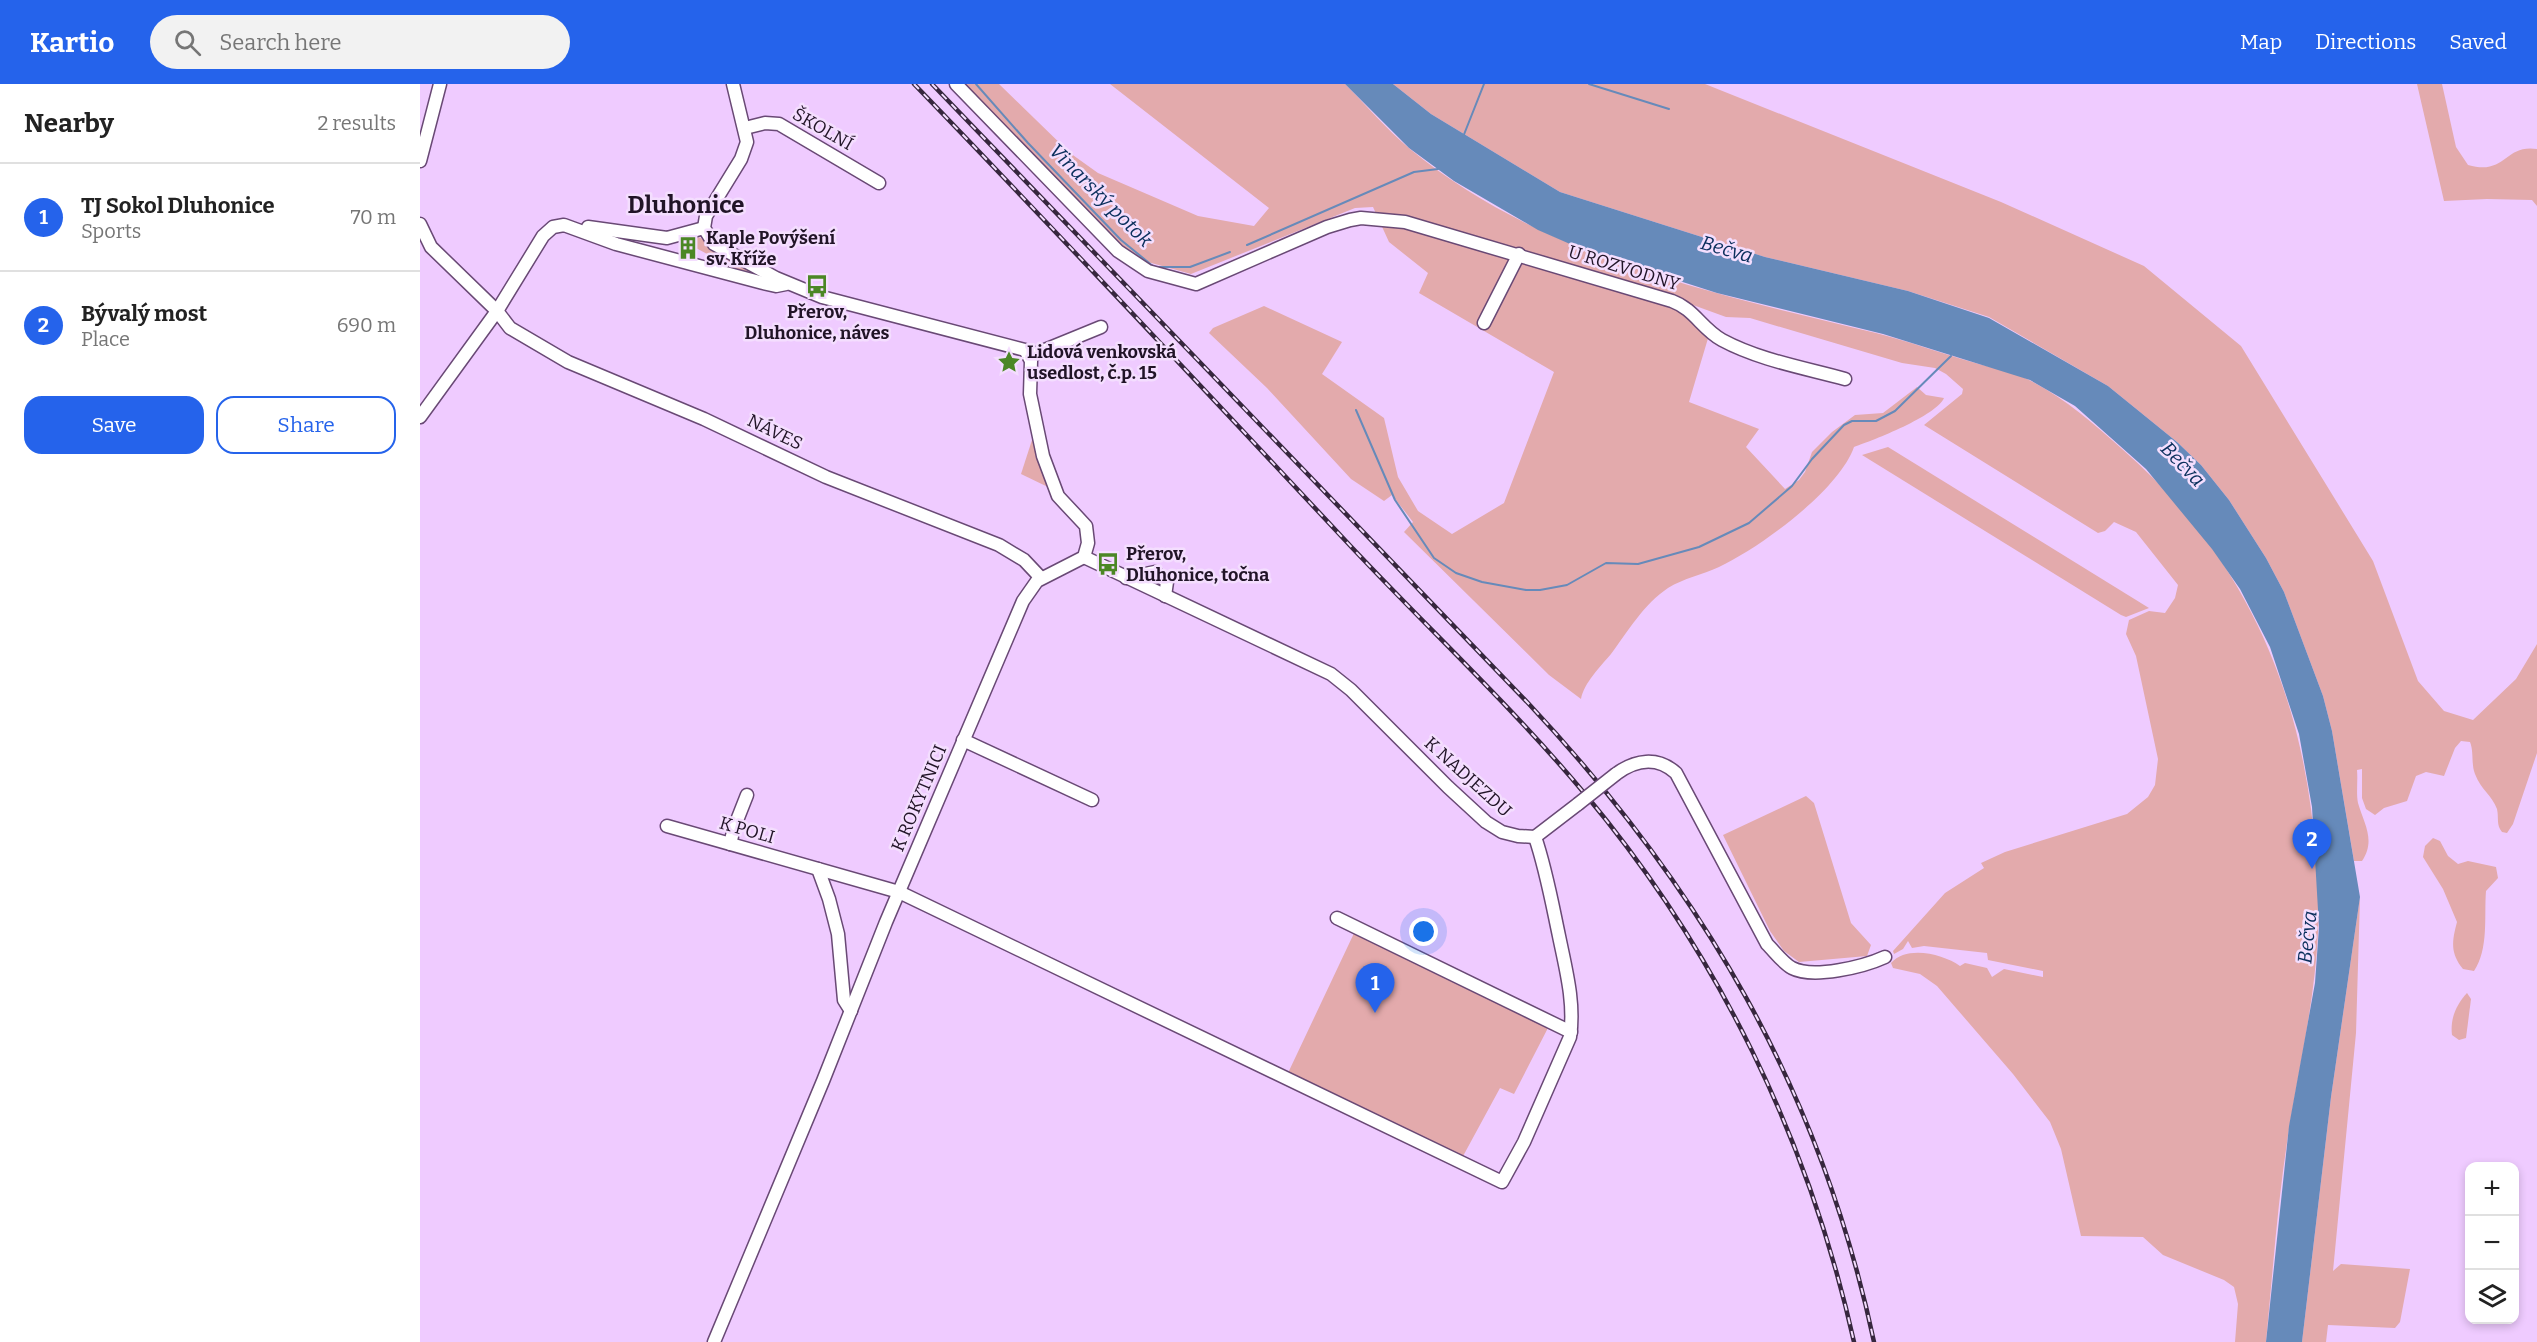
<!DOCTYPE html>
<meta charset="utf-8">
<style>
body{margin:0;font-family:Bitter,serif;background:#f2f2f2;color:#222}
.controls{position:absolute;right:18px;bottom:18px;display:grid;overflow:hidden;border-radius:12px;box-shadow:0 3px 9px #0003}
.controls button{width:54px;height:54px;display:grid;place-items:center;padding:0;border:0;border-bottom:2px solid #e0e0e0;background:#fff;color:#222;font:30px sans-serif}
.you{position:absolute;left:1004px;top:848px;width:21px;height:21px;margin:-15px;border:4px solid #fff;border-radius:50%;background:#1a73e8;box-shadow:0 0 0 9px #1a73e833}
.badge{display:grid;place-items:center;width:39px;height:39px;border-radius:50%;background:#2563eb;color:#fff;font-size:20px;font-weight:700}
.pin{position:absolute;translate:-50% -50px;filter:drop-shadow(0 2px 3px #0008)}
.pin::after{content:'';position:absolute;top:32px;width:21px;height:18px;background:inherit;clip-path:polygon(0 0,100% 0,50% 100%)}
.list{margin:0;padding:0;list-style:none}
h2{display:flex;justify-content:space-between;align-items:center;height:78px;margin:0;padding:0 24px;font-size:26px}
h2 small{font-size:20px;font-weight:400;color:#767676}
.list li{display:grid;grid-template-columns:39px 1fr auto;gap:18px;align-items:center;box-sizing:border-box;height:108px;padding:0 24px;border-top:2px solid #e0e0e0}
.list b{display:block;font-size:22px;white-space:nowrap}
.list p{margin:0;font-size:20px;white-space:nowrap;color:#767676}
.list em{font-size:20px;font-style:normal;color:#767676}
.actions{display:flex;gap:12px;padding:18px 24px}
.actions a{flex:1;padding:14px 0;border:2px solid #2563eb;border-radius:18px;text-align:center;font-size:21px;color:#2563eb}
.actions .main{background:#2563eb;color:#fff}
.icon{flex:none;width:33px;height:33px;fill:none;stroke:currentColor;stroke-width:2;stroke-linecap:round;stroke-linejoin:round}
.map{position:relative;flex:none;width:2117px;height:1258px;overflow:hidden}
header{display:flex;align-items:center;gap:36px;box-sizing:border-box;height:84px;padding:0 30px;background:#2563eb;color:#fff}
header strong{font-size:28px}
nav{display:flex;gap:33px;margin-inline-start:auto;font-size:21px}
.search{width:420px;height:54px;background:#f2f2f2;display:flex;align-items:center;gap:15px;box-sizing:border-box;padding:0 21px;border-radius:33px;color:#767676;font-size:22px}
main{display:flex}
aside{flex:1;background:#fff}
.map>svg:first-child{display:block}
.green{fill:#e3aaac}
.water{fill:#668aba}
.lines{fill:none;stroke-linecap:round;stroke-linejoin:round}
.stream{stroke:#668aba;stroke-width:2}
.minor-casing{stroke:#694975;stroke-width:15}
.minor{stroke:#fff;stroke-width:12}
.rail-casing{stroke:#37273e;stroke-width:4.5}
.rail{stroke:#f4defe;stroke-width:2;stroke-dasharray:7;stroke-linecap:butt}
.minor-bridge-casing{stroke:#694975;stroke-width:15;stroke-linecap:butt}
.minor-bridge{stroke:#fff;stroke-width:12}
.labels{text-anchor:middle;stroke-width:5;stroke-linejoin:round;paint-order:stroke}
.street-label{font-size:18px;fill:#211427;stroke:#f4defe}
.poi-label{font-size:18px;font-weight:bold;fill:#211427;stroke:#f4defe;text-anchor:start}
.water-label{font-size:20px;font-style:italic;fill:#0a2f5c;stroke:#f4defe}
.district-label{font-size:24px;font-weight:bold;fill:#211427;stroke:#f4defe}
</style>
<header>
<strong>Kartio</strong>
<div class="search"><svg class="icon" aria-label="search" viewBox="0 0 24 24"><circle cx="10" cy="10" r="6"/><path d="M15 15l6 6"/></svg>Search here</div>
<nav><a>Map</a><a>Directions</a><a>Saved</a></nav>
</header>
<main>
<aside>
<h2>Nearby<small>2 results</small></h2>
<ul class="list">
<li><span class="badge">1</span><div><b>TJ Sokol Dluhonice</b><p>Sports</p></div><em>70 m</em></li>
<li><span class="badge">2</span><div><b>Bývalý most</b><p>Place</p></div><em>690 m</em></li>
</ul>
<div class="actions"><a class="main">Save</a><a>Share</a></div>
</aside>
<div class="map">
<svg width="2117" height="1258" viewBox="0 0 2117 1258">
<rect width="100%" height="100%" fill="#efcbff"/>
<g class="green">
<path d="M 543,0 L 579,0 L 650,69 L 678,89 L 778,132 L 834,142 L 849,124 L 690,0 L 925,0 C 946,21 967,46 990,65 C 1121,173 1295,210 1456,249 C 1488,257 1520,269 1552,278 C 1572,284 1595,288 1613,298 C 1647,316 1673,339 1701,364 C 1826,473 1885,611 1896,775 C 1897,799 1900,824 1898,848 C 1895,913 1881,975 1870,1039 C 1858,1111 1853,1185 1846,1258 L 1815,1258 L 1818,1220 L 1814,1203 L 1804,1196 L 1743,1171 L 1723,1153 L 1661,1152 L 1641,1065 L 1630,1038 L 1593,990 L 1517,902 L 1500,890 L 1473,884 L 1471,879 C 1487,861 1523,870 1540,882 L 1545,879 L 1567,884 L 1572,893 L 1584,885 L 1623,893 L 1623,887 L 1568,876 L 1567,869 L 1504,862 L 1492,864 L 1488,857 L 1483,865 L 1474,870 L 1473,867 L 1525,809 L 1564,784 L 1561,779 L 1585,768 L 1707,730 L 1728,713 L 1735,701 L 1738,675 L 1716,572 L 1706,550 L 1709,536 L 1729,527 L 1745,529 L 1755,514 L 1758,501 L 1716,448 L 1694,438 L 1685,447 L 1678,449 L 1504,341 L 1542,310 L 1543,305 L 1526,290 L 1515,284 L 1482,279 L 1330,234 L 1306,233 L 1273,221 L 1273,234 L 1289,251 L 1269,318 L 1339,345 L 1326,363 L 1365,405 L 1379,396 L 1385,388 L 1392,368 L 1412,348 L 1435,331 L 1463,329 L 1497,303 L 1506,311 L 1524,314 C 1516,332 1454,356 1434,363 C 1419,406 1340,464 1299,483 C 1282,491 1264,494 1248,504 C 1224,520 1208,547 1191,570 C 1180,583 1164,599 1161,615 L 1129,591 L 984,448 L 993,438 L 972,411 L 964,417 L 931,395 L 847,304 L 789,249 L 793,244 L 844,222 L 922,258 L 902,290 L 964,334 L 978,393 L 998,427 L 1032,450 L 1084,419 L 1134,288 L 999,209 L 1008,189 L 969,158 L 953,123 L 935,124 L 771,190 L 717,175 L 679,141 Z"/>
<path d="M 973,0 L 1285,0 L 1581,118 L 1724,182 L 1821,262 L 1953,477 L 1998,597 L 2024,627 L 2053,636 L 2096,595 L 2117,560 L 2117,669 L 2093,740 L 2087,749 L 2082,748 C 2076,741 2079,734 2077,725 C 2072,711 2061,706 2055,690 C 2051,680 2054,668 2050,658 L 2041,657 L 2035,664 L 2024,692 L 2006,688 L 1996,692 L 1987,717 L 1964,724 L 1955,731 L 1946,725 L 1942,714 L 1942,685 L 1937,686 C 1938,697 1936,709 1938,719 C 1944,740 1956,756 1942,777 L 1934,777 L 1912,647 L 1903,612 L 1864,508 L 1846,474 L 1809,416 L 1781,381 L 1757,358 L 1688,302 L 1569,233 L 1488,207 L 1345,173 L 1140,108 L 1011,30 Z"/>
<path d="M 1997,0 L 2022,0 L 2036,63 L 2048,81 C 2086,92 2084,60 2117,65 L 2117,122 L 2112,116 L 2067,115 L 2024,117 Z"/>
<polygon points="274,152 281,154 304,173 354,197 293,181 289,171 276,164 277,159 272,157"/>
<polygon points="612,356 614,357 630,404 601,390"/>
<polygon points="1468,363 1729,524 1706,533 1701,531 1442,371"/>
<polygon points="1386,712 1394,719 1431,839 1451,861 1447,872 1379,878 1364,867 1350,847 1303,751"/>
<path d="M 2013,754 L 2020,757 L 2028,772 L 2038,780 L 2048,777 L 2076,783 L 2078,794 L 2066,807 C 2064,832 2069,865 2054,887 L 2043,885 C 2030,869 2032,857 2037,838 L 2023,805 L 2003,773 L 2005,762 Z"/>
<polygon points="1940,813 1936,949 1913,1187 1921,1180 1990,1185 1980,1238 1975,1244 1908,1241 1906,1258 1882,1258 1911,1013"/>
<polygon points="936,845 1130,940 1094,1010 1080,1004 1042,1074 868,989"/>
<path d="M 2047,909 L 2051,915 L 2046,954 L 2039,956 L 2032,951 C 2030,935 2036,921 2047,909 Z"/>
</g>
<polygon class="water" points="925,0 973,0 1011,30 1140,108 1345,173 1488,207 1569,234 1688,302 1757,358 1781,381 1809,416 1846,474 1864,508 1903,612 1912,647 1940,813 1911,1013 1882,1258 1846,1258 1869,1042 1895,899 1899,843 1892,723 1879,650 1850,563 1820,505 1792,465 1726,385 1655,322 1610,296 1463,250 1297,209 1166,167 1118,146 1034,97 989,64"/>
<g class="lines">
<g class="stream">
<polyline points="556,0 608,59 701,156 734,183 770,183 810,168"/>
<polyline points="1169,0 1249,25"/>
<polyline points="1043,53 1064,0"/>
<polyline points="827,161 994,88 1018,85"/>
<polyline points="936,326 975,416 1014,474 1036,489 1062,498 1106,506 1120,506 1147,501 1186,479 1218,480 1279,463 1329,439 1372,402 1392,375 1424,341 1432,337 1456,337 1475,327 1531,272"/>
</g>
<g class="minor-casing">
<g id="minor">
<path d="M 536,0 L 698,167 L 728,187 L 776,200 L 907,143 L 930,136 L 941,134 L 985,138 L 1252,217 C 1274,225 1282,245 1302,256 C 1339,276 1385,284 1425,295"/>
<polyline points="325,44 345,39 359,40 459,99"/>
<polyline points="0,77 20,0"/>
<polyline points="0,140 11,163 77,227 90,244 148,278 284,335 406,393 579,461 604,476 621,494"/>
<polyline points="168,143 247,154 284,144"/>
<polyline points="1064,239 1099,170"/>
<polyline points="610,272 681,243"/>
<polyline points="0,333 77,227 123,152 133,143 144,141 196,160 343,199 356,202 366,200"/>
<polyline points="664,473 911,590 931,606 1028,703 1066,738 1082,748 1098,752 1115,753 1158,720"/>
<polyline points="706,494 735,488 747,498 745,512"/>
<polyline points="543,656 672,716"/>
<path d="M 1196,690 C 1215,676 1237,672 1256,689 L 1347,860 C 1355,868 1363,879 1372,884 C 1393,895 1443,883 1465,873"/>
<path d="M 247,742 L 479,808 L 1082,1098 L 1104,1058 L 1150,953 C 1155,919 1146,886 1139,852 C 1132,819 1126,785 1115,753"/>
<polyline points="310,760 314,744 327,711"/>
<polyline points="398,785 409,815 418,850 424,916 431,927"/>
<polyline points="917,834 1151,948"/>
<polyline points="294,1258 403,997 466,838 603,517 617,497 664,473 668,459 666,442 638,412 623,372 610,310 611,277 605,266 402,213 356,194 294,160 284,144 286,132 321,75 327,58 313,0"/>
</g>
</g>
<use href="#minor" class="minor"/>
<g class="rail-casing">
<g id="rail">
<path d="M 494,0 C 639,150 781,302 923,454 C 1003,540 1090,620 1165,710 C 1298,869 1389,1056 1434,1258"/>
<path d="M 512,0 L 1108,619 C 1282,805 1401,1007 1454,1258"/>
</g>
</g>
<use href="#rail" class="rail"/>
<g class="minor-bridge-casing">
<polyline id="minor-bridge" points="1158,720 1196,690"/>
</g>
<use href="#minor-bridge" class="minor-bridge"/>
</g>
<defs>
<g id="building-bare" transform="scale(1.8)"><path d="M-4-6H4V6H1V3H-1V6H-4ZM-2.5-4.3h1.7v1.8h-1.7ZM.8-4.3h1.7v1.8H.8ZM-2.5-1h1.7V.8h-1.7ZM.8-1h1.7V.8H.8Z" fill="#4b8725" stroke="#f4defe" stroke-width="2.5" paint-order="stroke"/></g>
<g id="bus-bare" transform="scale(1.8)"><path d="M-5-6H5V4H4V6H2V4H-2V6H-4V4H-5ZM-3.5-4V0h7V-4ZM-3.5 1.2v1.5H-2V1.2ZM2 1.2v1.5H3.5V1.2Z" fill="#4b8725" stroke="#f4defe" stroke-width="2.5" paint-order="stroke"/></g>
<g id="sight-bare" transform="scale(1.8)"><path d="M0-6L1.8-2.2L6-1.7L2.9 1.2L3.7 5.4L0 3.3L-3.7 5.4L-2.9 1.2L-6-1.7L-1.8-2.2Z" fill="#4b8725" stroke="#f4defe" stroke-width="2.5" paint-order="stroke"/></g>
</defs>
<g fill-rule="evenodd">
<use href="#building-bare" x="268" y="164"/>
<use href="#bus-bare" x="397" y="202"/>
<use href="#sight-bare" x="589" y="278"/>
<use href="#bus-bare" x="688" y="480"/>
</g>
<g class="labels">
<g class="street-label">
<text transform="translate(403 45) rotate(30)" y="6">ŠKOLNÍ</text>
<text transform="translate(1204 184) rotate(17)" y="6">U ROZVODNY</text>
<text transform="translate(355 348) rotate(26)" y="6">NÁVES</text>
<text transform="translate(1048 693) rotate(42)" y="6">K NADJEZDU</text>
<text transform="translate(499 714) rotate(-67)" y="6">K ROKYTNICI</text>
<text transform="translate(327 746) rotate(16)" y="6">K POLI</text>
</g>
<g class="poi-label">
<text x="286" y="160">Kaple Povýšení<tspan x="286" dy="21">sv. Kříže</tspan></text>
<text x="397" y="234" text-anchor="middle">Přerov,<tspan x="397" dy="21">Dluhonice, náves</tspan></text>
<text x="607" y="274">Lidová venkovská<tspan x="607" dy="21">usedlost, č.p. 15</tspan></text>
<text x="706" y="476">Přerov,<tspan x="706" dy="21">Dluhonice, točna</tspan></text>
</g>
<g class="water-label">
<text transform="translate(681 111) rotate(45)" y="7">Vinarský potok</text>
<text transform="translate(1307 165) rotate(16)" y="7">Bečva</text>
<text transform="translate(1763 380) rotate(46)" y="7">Bečva</text>
<text transform="translate(1887 853) rotate(-84)" y="7">Bečva</text>
</g>
<g class="district-label">
<text x="266" y="129">Dluhonice</text>
</g>
</g>
</svg>
<div class="controls">
<button>+</button>
<button>−</button>
<button><svg class="icon" aria-label="layers" viewBox="0 0 24 24"><path d="M12 4l9 5-9 5-9-5zM3 14l9 5 9-5"/></svg></button>
</div>
<div class="you"></div>
<div class="pin badge" style="left:955px;top:929px">1</div>
<div class="pin badge" style="left:1892px;top:785px">2</div>
</div>
</main>
